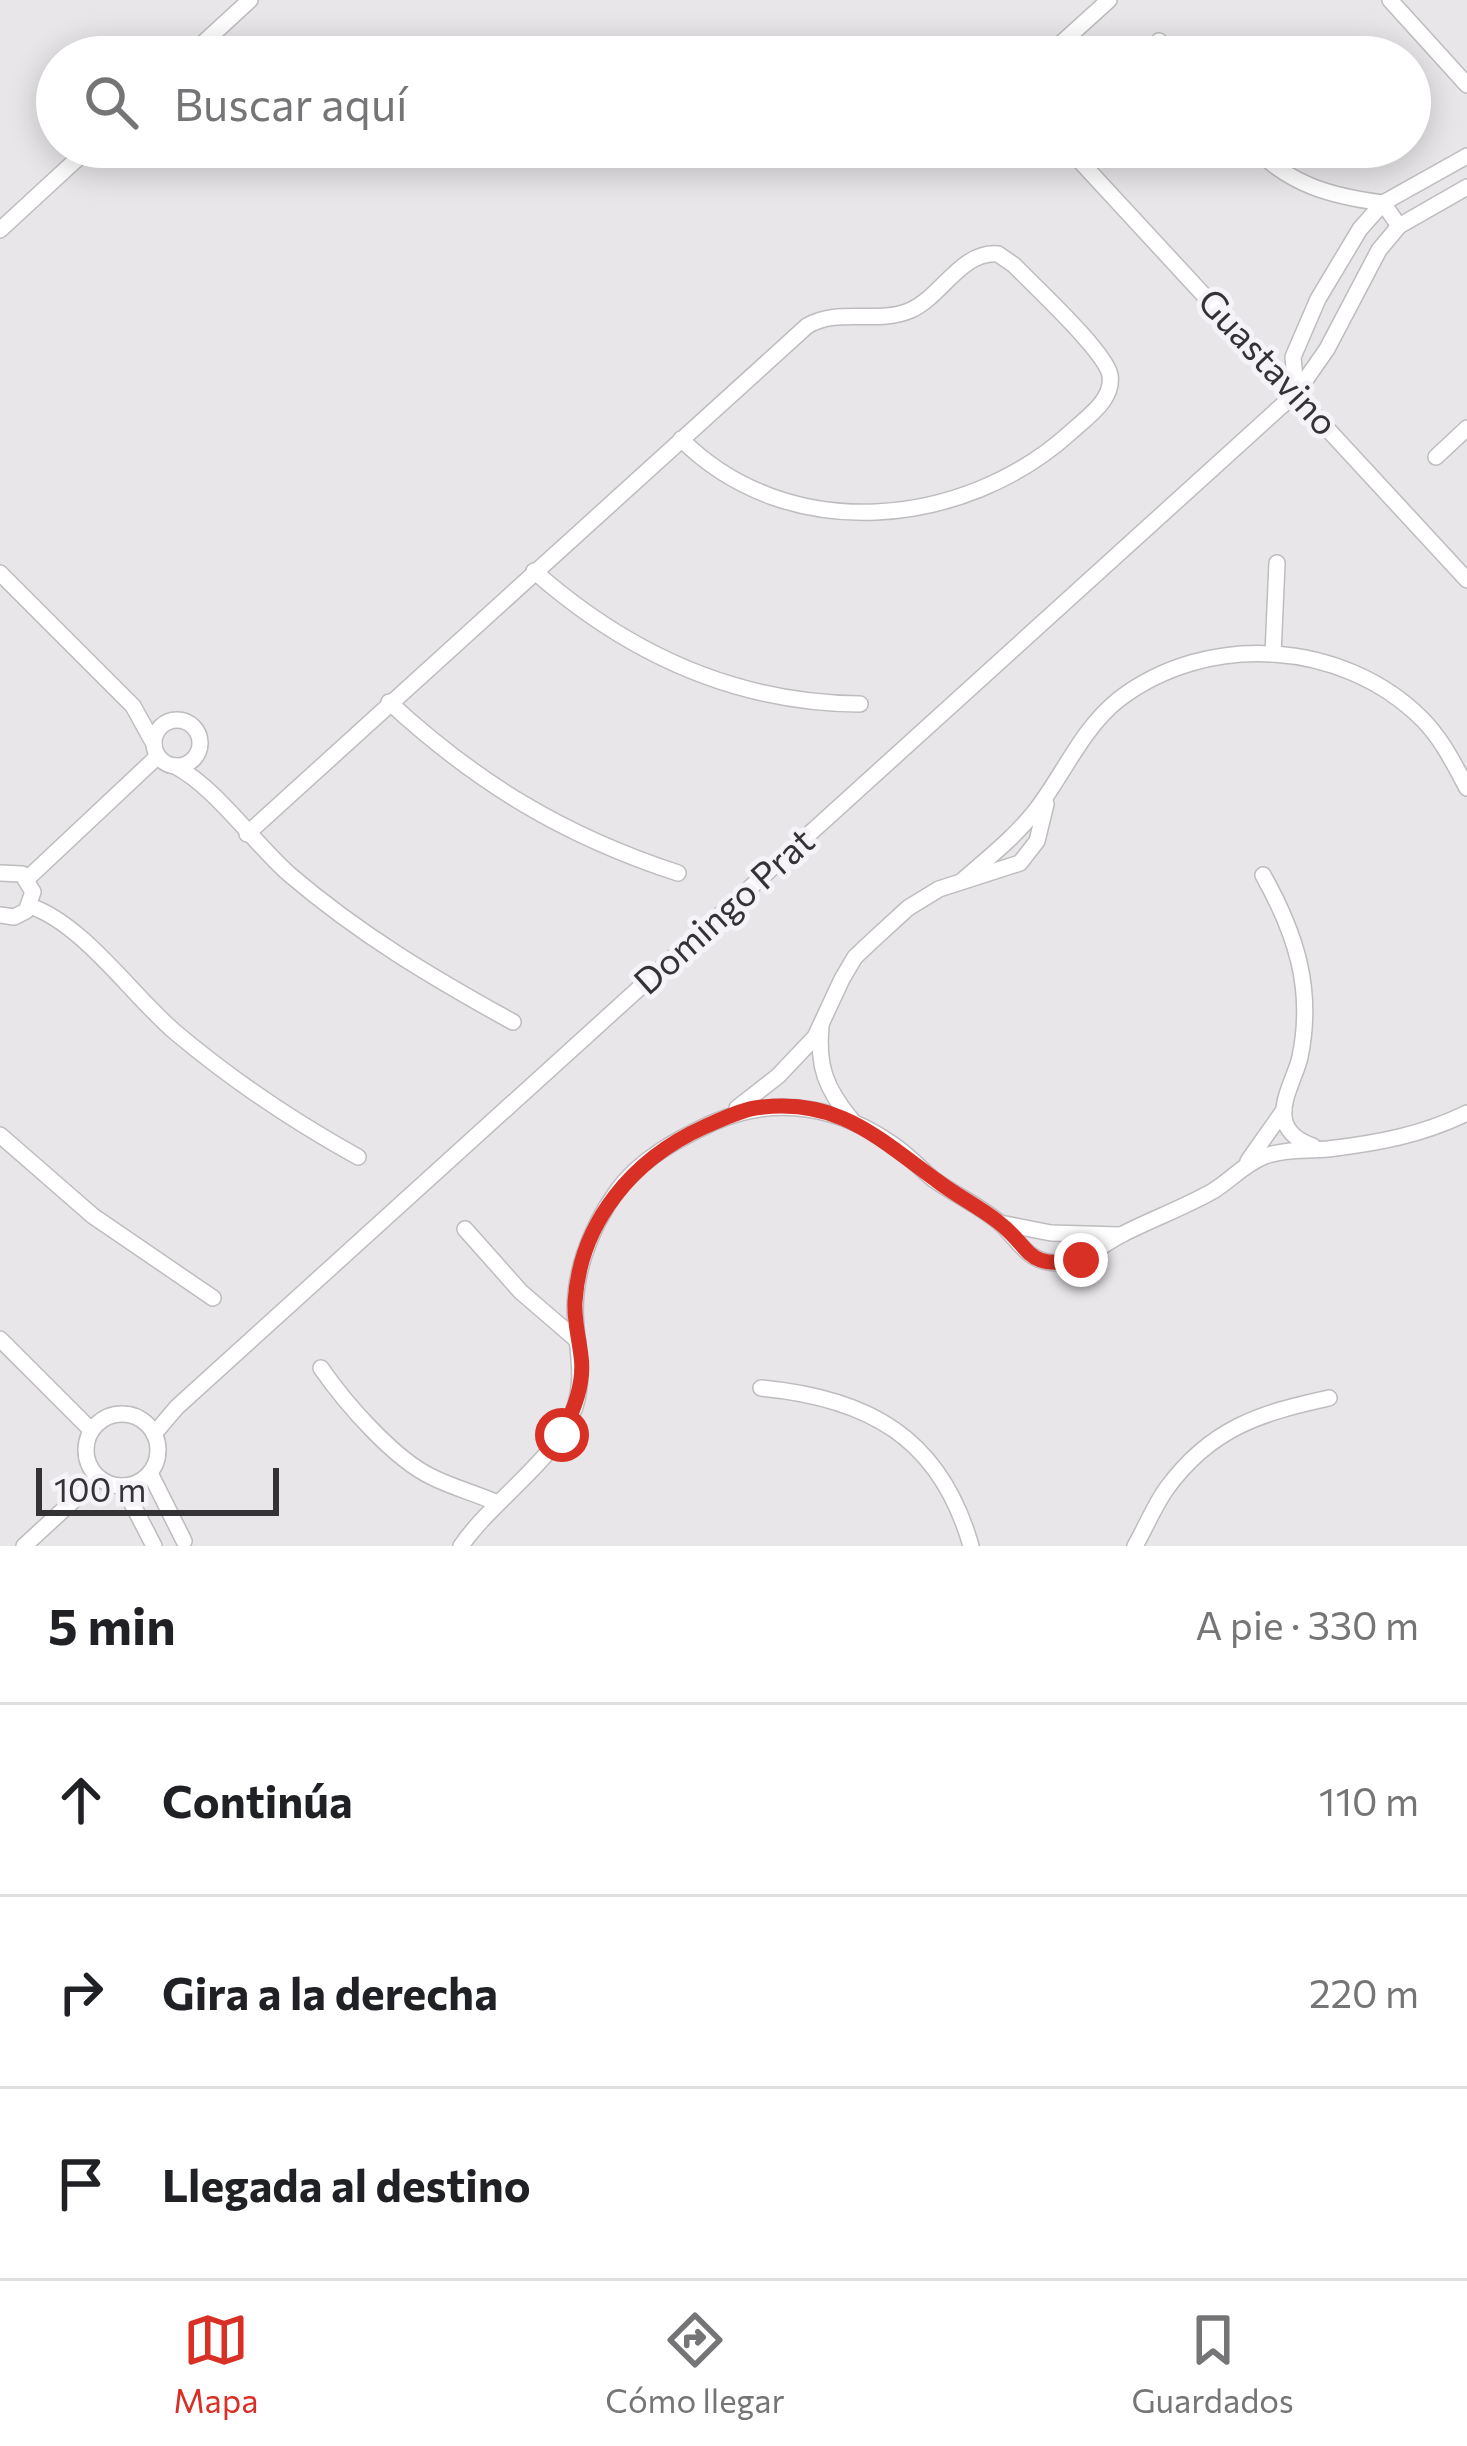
<!DOCTYPE html>
<html lang="es">
<meta charset="utf-8">
<style>
body{margin:0;font-family:Commissioner,sans-serif;background:#f6f6f6;color:#202124}
.scale{position:absolute;left:36px;bottom:30px;width:243px;box-sizing:border-box;padding-left:12px;border:6px solid #333234;border-top:0;font-size:33px;line-height:42px;white-space:nowrap;color:#333234;-webkit-text-stroke:9px #f6f3f8;paint-order:stroke}
.stop{position:absolute;width:36px;height:36px;margin:-27px;border:9px solid #d93025;border-radius:50%;background:#fff}
.stop.end{background:#d93025;border-color:#fff;box-shadow:0 3px 12px #0008}
.list{margin:0;padding:0;list-style:none}
h2{display:flex;justify-content:space-between;align-items:center;height:156px;margin:0;padding:0 48px;font-size:51px}
h2 small{font-size:39px;font-weight:400;color:#757577}
.list li{display:grid;grid-template-columns:78px 1fr auto;gap:36px;align-items:center;box-sizing:border-box;height:192px;padding:0 48px;border-top:3px solid #e0e0e0}
.list b{display:block;font-size:45px;white-space:nowrap}
.list em{font-size:39px;font-style:normal;color:#757577}
.icon{flex:none;width:66px;height:66px;fill:none;stroke:currentColor;stroke-width:2;stroke-linecap:round;stroke-linejoin:round}
.map{position:relative;flex:none;width:1467px;height:1546px;overflow:hidden}
.search{position:absolute;background:#fff;box-shadow:0 6px 30px #0003;left:36px;right:36px;top:36px;height:132px;display:flex;align-items:center;gap:30px;box-sizing:border-box;padding:0 42px;border-radius:66px;color:#757577;font-size:45px}
.sheet{height:732px;background:#fff}
nav{display:flex;justify-content:space-around;align-items:center;box-sizing:border-box;height:168px;border-top:3px solid #e0e0e0;background:#fff;font-size:33px;color:#757577}
nav a{display:grid;justify-items:center;gap:6px}
nav .on{color:#d93025}
.map>svg:first-child{display:block}
.lines{fill:none;stroke-linecap:round;stroke-linejoin:round}
.minor-casing{stroke:#bfbcc0;stroke-width:18}
.minor{stroke:#fff;stroke-width:15}
.route{stroke:#d93025;stroke-width:15}
.labels{text-anchor:middle;stroke-width:10;stroke-linejoin:round;paint-order:stroke}
.street-label{font-size:36px;fill:#333234;stroke:#f6f3f8}
</style>
<div class="map">
<svg width="1467" height="1546" viewBox="0 0 1467 1546">
<rect width="100%" height="100%" fill="#e9e6ea"/>
<g class="lines">
<g class="minor-casing">
<g id="minor">
<polyline points="1390,0 1467,85"/>
<polyline points="1159,41 1173,57"/>
<polyline points="188,57 250,0"/>
<polyline points="1046,57 1109,0"/>
<polyline points="1067,147 1467,580"/>
<path d="M 1253,147 C 1291,185 1330,196 1383,203 L 1399,226"/>
<polyline points="0,230 90,147"/>
<polyline points="1296,390 1293,357 1318,299 1360,229 1383,203 1467,156"/>
<polyline points="1436,457 1467,428"/>
<path d="M 534,571 C 627,653 734,703 860,704"/>
<polyline points="0,573 133,706 154,744"/>
<polyline points="1273,654 1277,563"/>
<path d="M 389,702 C 477,783 564,836 678,873"/>
<circle cx="177" cy="743" r="23"/>
<path d="M 175,766 C 214,786 254,843 289,874 C 359,934 433,978 513,1022"/>
<path d="M 247,834 L 807,326 C 839,307 877,325 911,310 C 942,296 961,251 998,254 L 1014,265 C 1034,286 1105,351 1110,375 C 1114,400 1087,417 1071,432 C 964,529 788,546 681,439"/>
<polyline points="0,873 22,874 33,892 26,911 14,917 0,915"/>
<path d="M 1263,875 C 1296,934 1314,989 1300,1057 C 1296,1076 1279,1102 1285,1122 C 1289,1134 1301,1142 1313,1146"/>
<polyline points="27,879 158,756"/>
<path d="M 963,880 C 988,858 1015,837 1036,810 C 1064,774 1081,730 1118,700 C 1207,631 1343,640 1422,719 C 1442,739 1454,764 1467,788"/>
<path d="M 30,906 C 83,924 131,994 175,1032 C 232,1080 293,1121 358,1157"/>
<path d="M 821,1026 C 817,1066 826,1089 851,1119"/>
<polyline points="737,1108 778,1076 815,1037 842,979 855,957 872,941 908,908 939,889 1020,863 1037,841 1046,804"/>
<polyline points="0,1135 93,1216 213,1298"/>
<polyline points="1248,1161 1284,1110"/>
<polyline points="1000,1223 1051,1233 1119,1235"/>
<polyline points="465,1229 521,1292 578,1341"/>
<polyline points="0,1339 91,1430"/>
<path d="M 321,1368 C 345,1403 394,1459 432,1477 C 452,1487 474,1493 495,1502"/>
<path d="M 761,1388 C 868,1398 940,1437 971,1546"/>
<circle cx="122" cy="1450" r="36"/>
<polyline points="154,1434 177,1407 1297,392 1327,349 1379,250 1399,226 1467,187"/>
<polyline points="150,1473 184,1541"/>
<polyline points="123,1486 154,1546"/>
<polyline points="24,1546 98,1478"/>
<path d="M 461,1546 C 494,1498 557,1460 575,1407 C 584,1377 578,1356 576,1326 C 571,1278 589,1230 617,1191 C 640,1159 678,1139 712,1123 C 777,1094 843,1107 899,1149 C 911,1158 921,1169 933,1179 C 955,1195 982,1207 1001,1224 C 1020,1242 1028,1263 1058,1263 C 1085,1263 1100,1245 1123,1234 C 1152,1219 1183,1208 1213,1191 C 1231,1180 1244,1164 1265,1156 C 1286,1149 1306,1151 1328,1149 C 1378,1143 1422,1135 1467,1113"/>
<path d="M 1135,1546 C 1146,1527 1154,1506 1167,1488 C 1211,1428 1260,1413 1329,1398"/>
</g>
</g>
<use href="#minor" class="minor"/>
</g>
<g class="lines">
<path class="route" d="M 562,1435 C 573,1411 585,1384 581,1356 C 579,1338 574,1321 575,1302 C 580,1222 633,1159 704,1127 C 720,1120 738,1111 755,1108 C 836,1096 877,1137 936,1180 C 955,1195 978,1206 997,1221 C 1033,1248 1023,1270 1081,1260"/>
</g>
<g class="labels">
<g class="street-label">
<text transform="translate(1268 362) rotate(47)" y="13">Guastavino</text>
<text transform="translate(724 911) rotate(-42)" y="13">Domingo Prat</text>
</g>
</g>
</svg>
<div class="scale">100 m</div>
<div class="stop" style="left:562px;top:1435px"></div>
<div class="stop end" style="left:1081px;top:1260px"></div>
<div class="search"><svg class="icon" aria-label="search" viewBox="0 0 24 24"><circle cx="10" cy="10" r="6"/><path d="M15 15l6 6"/></svg>Buscar aquí</div>
</div>
<section class="sheet">
<h2>5 min<small>A pie · 330 m</small></h2>
<ul class="list">
<li><svg class="icon" aria-label="ahead" viewBox="0 0 24 24"><path d="M12 20V5M6 11l6-6 6 6"/></svg><div><b>Continúa</b></div><em>110 m</em></li>
<li><svg class="icon" aria-label="right" viewBox="0 0 24 24"><path d="M7 20v-9h11M14 6l5 5-5 5"/></svg><div><b>Gira a la derecha</b></div><em>220 m</em></li>
<li><svg class="icon" aria-label="arrive" viewBox="0 0 24 24"><path d="M6 21V4h12l-3 4 3 4H6"/></svg><div><b>Llegada al destino</b></div></li>
</ul>
</section>
<nav>
<a class="on"><svg class="icon" aria-label="map" viewBox="0 0 24 24"><path d="M3 6l6-2 6 2 6-2v14l-6 2-6-2-6 2zM9 4v14M15 6v14"/></svg>Mapa</a>
<a><svg class="icon" aria-label="directions" viewBox="0 0 24 24"><path d="M12 3l9 9-9 9-9-9zM9 14v-3h6M13 9l2 2-2 2"/></svg>Cómo llegar</a>
<a><svg class="icon" aria-label="saved" viewBox="0 0 24 24"><path d="M7 4h10v16l-5-4-5 4z"/></svg>Guardados</a>
</nav>
